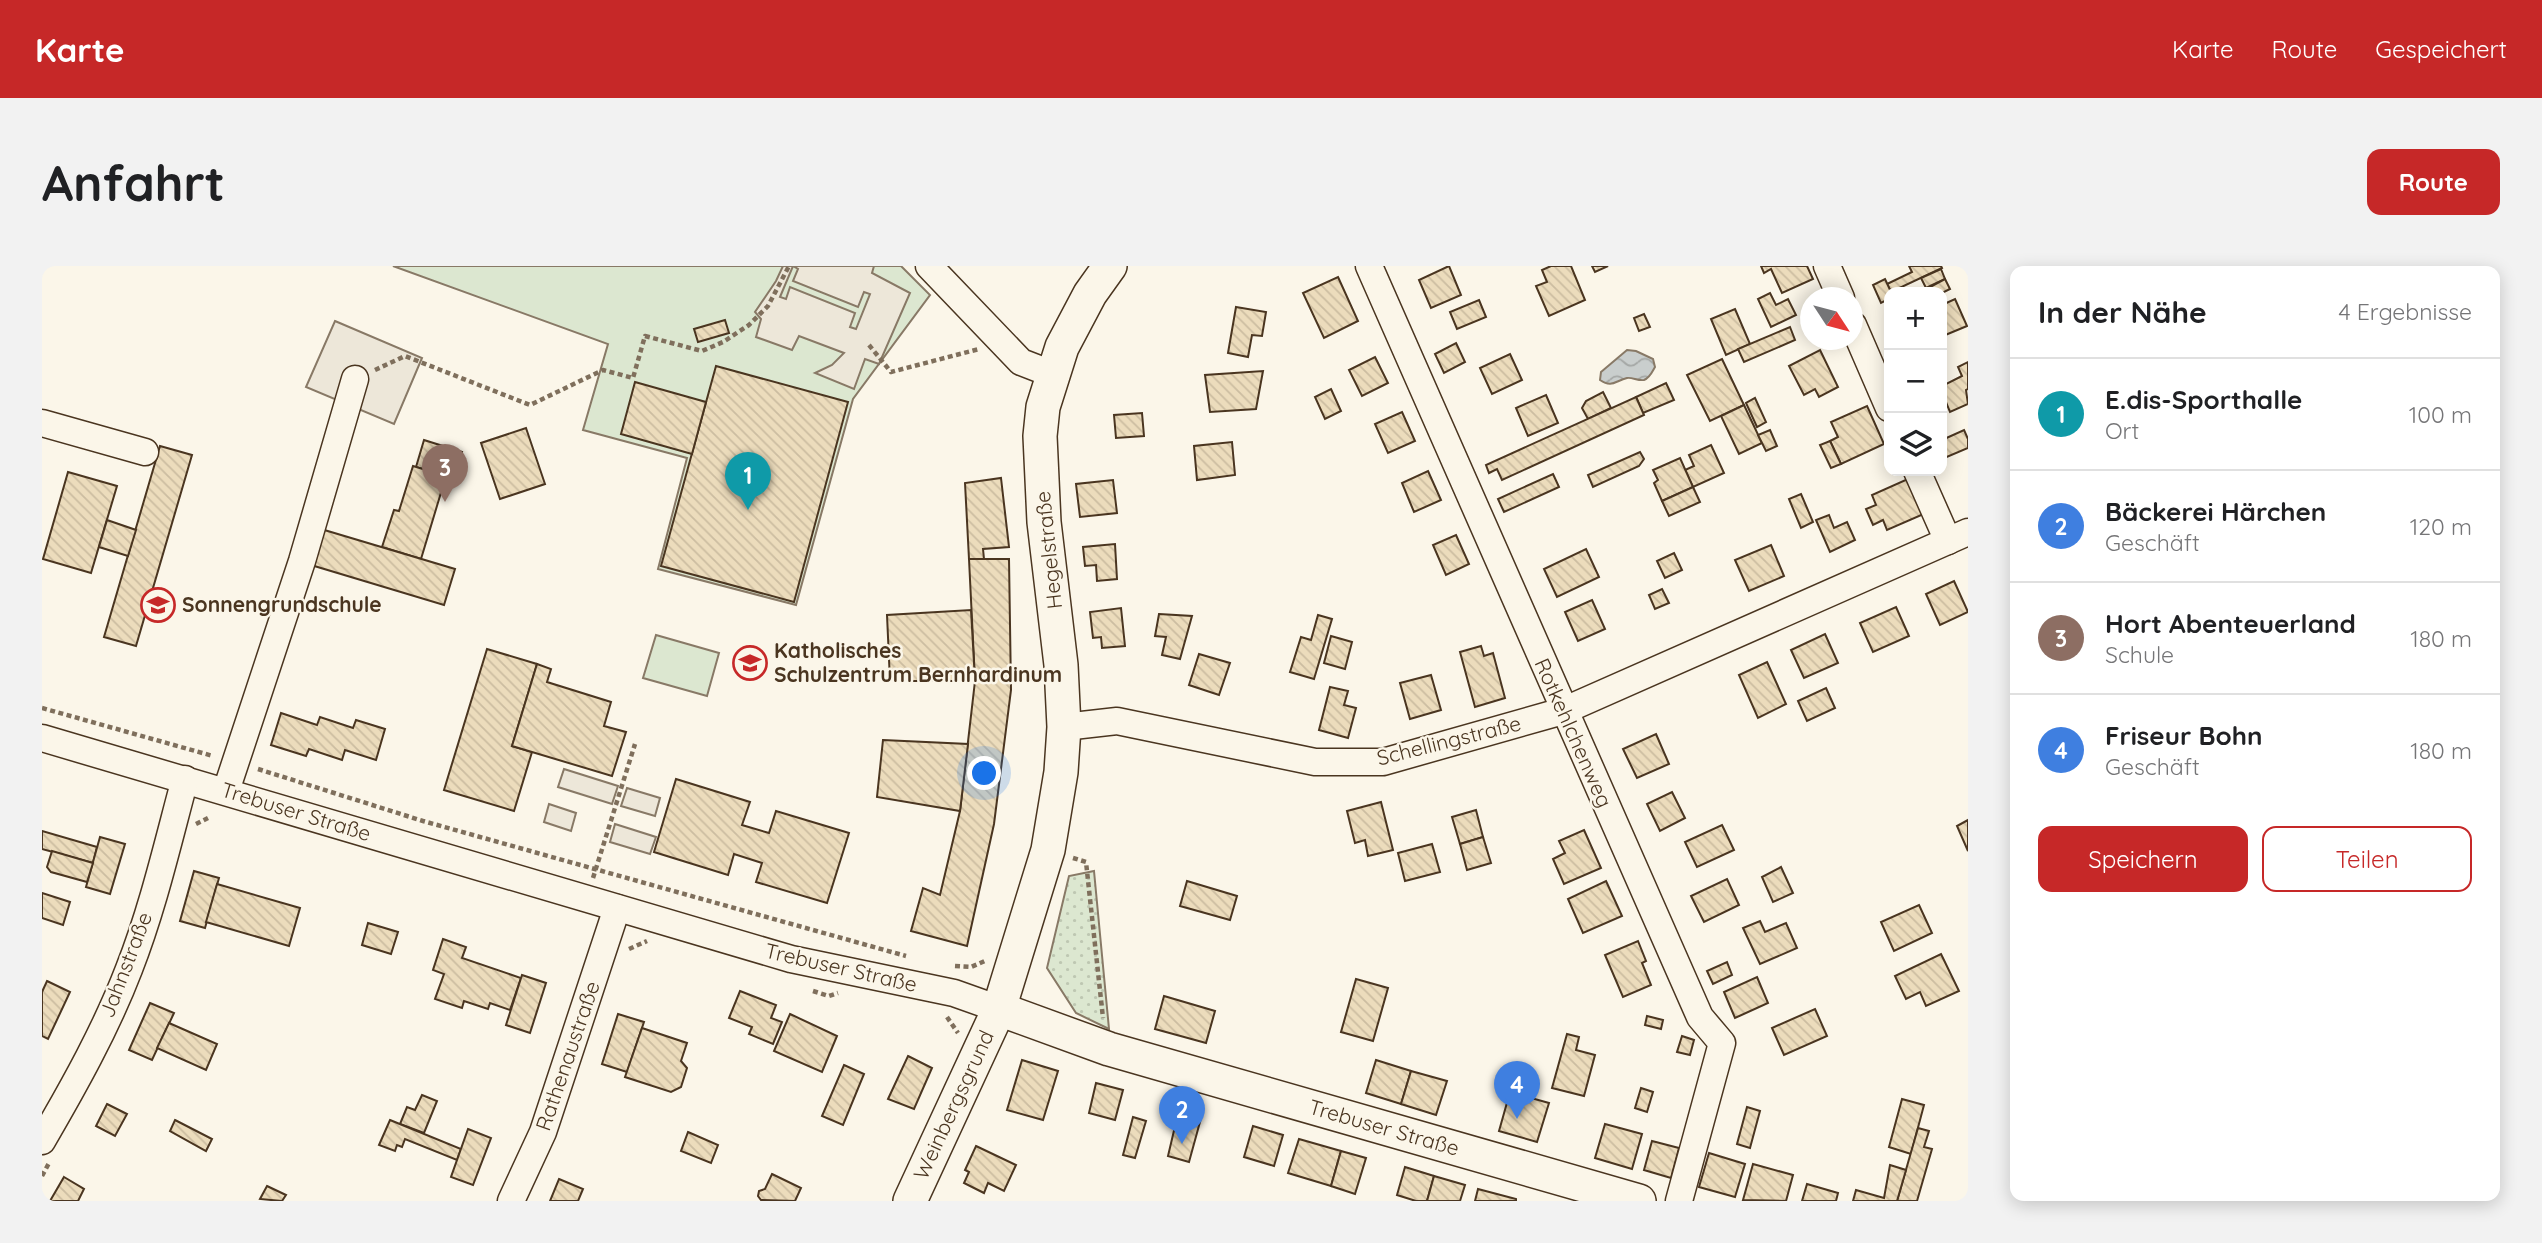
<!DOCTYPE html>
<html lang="de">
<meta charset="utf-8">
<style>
body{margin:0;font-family:Quicksand,sans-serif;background:#f2f2f2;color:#202124}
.controls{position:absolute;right:21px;top:21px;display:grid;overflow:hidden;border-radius:14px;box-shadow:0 4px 18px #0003}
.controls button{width:63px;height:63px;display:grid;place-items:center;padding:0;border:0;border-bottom:2px solid #e0e0e0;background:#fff;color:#202124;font:35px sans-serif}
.compass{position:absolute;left:1758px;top:21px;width:63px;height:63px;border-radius:50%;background:#fff;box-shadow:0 4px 18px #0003;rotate:126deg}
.you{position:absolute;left:943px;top:508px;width:24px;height:24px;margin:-18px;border:5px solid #fff;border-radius:50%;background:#1a73e8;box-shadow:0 0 0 10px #1a73e833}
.badge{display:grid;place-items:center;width:46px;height:46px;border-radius:50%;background:#c62828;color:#fff;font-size:23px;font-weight:700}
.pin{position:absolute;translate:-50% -58px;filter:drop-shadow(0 2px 4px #0008)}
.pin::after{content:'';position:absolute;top:37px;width:24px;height:21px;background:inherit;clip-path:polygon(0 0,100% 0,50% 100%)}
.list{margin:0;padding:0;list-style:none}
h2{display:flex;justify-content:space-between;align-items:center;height:91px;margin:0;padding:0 28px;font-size:30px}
h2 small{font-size:23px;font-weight:400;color:#757577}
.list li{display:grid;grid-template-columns:46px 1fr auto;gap:21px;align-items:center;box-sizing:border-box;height:112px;padding:0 28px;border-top:2px solid #e0e0e0}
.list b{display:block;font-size:26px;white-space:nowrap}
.list p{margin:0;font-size:23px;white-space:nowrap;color:#757577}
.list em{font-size:23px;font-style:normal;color:#757577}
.actions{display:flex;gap:14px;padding:21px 28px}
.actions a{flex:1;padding:16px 0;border:2px solid #c62828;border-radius:14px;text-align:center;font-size:24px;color:#c62828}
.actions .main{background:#c62828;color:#fff}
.icon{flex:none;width:38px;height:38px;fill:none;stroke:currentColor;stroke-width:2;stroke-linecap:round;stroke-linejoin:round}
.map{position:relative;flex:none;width:1926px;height:935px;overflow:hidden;border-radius:14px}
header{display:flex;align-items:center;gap:42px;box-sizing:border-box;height:98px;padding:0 35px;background:#c62828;color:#fff}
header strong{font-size:33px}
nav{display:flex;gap:38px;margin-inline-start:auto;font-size:24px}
.intro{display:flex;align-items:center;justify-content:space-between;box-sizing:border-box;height:168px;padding:0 42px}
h1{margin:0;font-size:49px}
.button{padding:18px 32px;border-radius:14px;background:#c62828;color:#fff;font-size:24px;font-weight:700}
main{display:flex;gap:42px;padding:0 42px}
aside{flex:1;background:#fff;border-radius:14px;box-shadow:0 4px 18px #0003}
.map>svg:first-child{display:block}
.grass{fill:url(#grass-dots);stroke:#887966;stroke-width:2}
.garden{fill:#dce7d0;stroke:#887966;stroke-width:2}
.parking{fill:#ede7d9;stroke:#887966;stroke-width:2;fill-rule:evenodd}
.water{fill:url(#water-waves);stroke:#887966;stroke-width:2}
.building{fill:url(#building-back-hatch);stroke:#4a3520;stroke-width:2}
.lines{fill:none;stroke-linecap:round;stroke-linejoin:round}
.minor-casing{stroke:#4a3520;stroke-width:29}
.major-casing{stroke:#4a3520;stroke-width:36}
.path{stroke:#7f6f5c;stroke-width:4.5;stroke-dasharray:5 3.5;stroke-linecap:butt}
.minor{stroke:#fbf6e9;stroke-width:26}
.major{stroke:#fbf6e9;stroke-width:33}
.labels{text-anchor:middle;stroke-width:5;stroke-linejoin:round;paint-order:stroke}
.street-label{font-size:21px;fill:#4a3520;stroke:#fbf6e9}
.poi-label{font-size:21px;font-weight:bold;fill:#4a3520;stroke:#fbf6e9;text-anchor:start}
</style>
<header>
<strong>Karte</strong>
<nav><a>Karte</a><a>Route</a><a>Gespeichert</a></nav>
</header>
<div class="intro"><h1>Anfahrt</h1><a class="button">Route</a></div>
<main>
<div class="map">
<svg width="1926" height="935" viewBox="0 0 1926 935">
<defs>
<pattern id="grass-dots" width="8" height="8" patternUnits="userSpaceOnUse" patternTransform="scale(1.75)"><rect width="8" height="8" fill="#dce7d0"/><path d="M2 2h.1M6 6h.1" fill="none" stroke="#bec7b2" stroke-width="1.8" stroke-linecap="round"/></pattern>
<pattern id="water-waves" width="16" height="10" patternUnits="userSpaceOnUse" patternTransform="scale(1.75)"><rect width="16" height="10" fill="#c9cecd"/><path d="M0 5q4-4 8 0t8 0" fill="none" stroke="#a5a8a6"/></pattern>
<pattern id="building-back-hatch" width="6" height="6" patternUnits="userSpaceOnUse" patternTransform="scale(1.75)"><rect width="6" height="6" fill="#ecdcbc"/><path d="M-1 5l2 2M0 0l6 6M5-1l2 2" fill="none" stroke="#ccbda1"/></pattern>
</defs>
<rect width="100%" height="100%" fill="#fbf6e9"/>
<polygon class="grass" points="1052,605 1067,763 1034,747 1005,702 1027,610"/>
<g class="garden">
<polygon points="351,0 859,0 888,29 811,133 754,339 616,303 645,192 541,164 566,78"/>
<polygon points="614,369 677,387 665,430 601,412"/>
</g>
<g class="parking">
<path d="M 741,0 L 832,0 L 830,7 L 868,27 L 837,98 L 823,93 L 812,123 L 773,107 L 790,99 L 802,87 L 757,70 L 750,84 L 714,71 L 719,53 L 713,46 L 734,15 ZM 751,0 L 756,3 L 751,15 L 816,41 L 822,26 L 828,28 L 814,63 L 808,61 L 813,47 L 748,21 L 744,33 L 738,31 Z"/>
<polygon points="293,55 380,92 352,158 264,121"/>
<polygon points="522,503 576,520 570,538 516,521"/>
<polygon points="585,522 618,532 613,550 579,540"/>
<polygon points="507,538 534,547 529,565 502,556"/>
<polygon points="573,558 614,571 608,588 568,576"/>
</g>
<path class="water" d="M 1585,84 L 1594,85 L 1611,93 L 1613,101 C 1610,106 1608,112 1602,114 C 1596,115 1590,111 1585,112 C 1573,115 1570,122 1558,114 L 1559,106 Z"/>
<g class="building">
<polygon points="1407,0 1419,29 1389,42 1377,14"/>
<polygon points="1509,0 1529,0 1543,34 1507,50 1494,20 1505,16 1500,4"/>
<polygon points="1550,0 1566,0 1553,6"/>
<polygon points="1719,0 1765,0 1771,13 1740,27 1729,3 1722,7"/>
<polygon points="1867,0 1899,0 1900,2 1849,26 1845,18 1870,6"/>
<polygon points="1899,3 1903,13 1884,22 1879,12"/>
<polygon points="1296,11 1316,55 1282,72 1261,27"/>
<polygon points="1843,13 1849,26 1847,26 1847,33 1839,37 1831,19"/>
<polygon points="1903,13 1908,23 1900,27 1891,26 1888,21"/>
<polygon points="1728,27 1734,39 1746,33 1754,49 1729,61 1716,33"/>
<polygon points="1913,33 1925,60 1901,70 1900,39"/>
<polygon points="1437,34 1444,51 1415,63 1408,46"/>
<polygon points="1194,41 1224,46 1220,70 1210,69 1206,91 1186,87"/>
<polygon points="1693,43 1708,78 1684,89 1669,53"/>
<polygon points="1602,48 1608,61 1597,65 1592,52"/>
<polygon points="683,54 687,67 656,76 652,63"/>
<polygon points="1748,61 1753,74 1702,96 1696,83"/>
<polygon points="1414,77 1423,96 1402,107 1393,88"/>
<polygon points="1778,84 1796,121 1777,131 1773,123 1762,129 1747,100"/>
<polygon points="1468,88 1480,114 1450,128 1438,102"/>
<polygon points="1333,91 1346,117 1320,130 1307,104"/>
<polygon points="1680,93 1702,139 1668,155 1645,109"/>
<polygon points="1926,96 1926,123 1924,124 1926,138 1908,146 1900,126 1900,120 1920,110 1916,101"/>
<polygon points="674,100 806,136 752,336 619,300"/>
<polygon points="1221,105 1214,143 1168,146 1163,109"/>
<polygon points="593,116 664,136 650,188 579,168"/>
<polygon points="1624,117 1632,134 1601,147 1594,131"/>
<polygon points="1289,123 1299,145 1283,153 1273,131"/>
<polygon points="1561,126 1569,142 1546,153 1540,142 1544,135"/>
<polygon points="1504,129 1516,157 1486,170 1474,142"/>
<polygon points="1594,131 1602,149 1460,214 1455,203 1447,207 1444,199"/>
<polygon points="1713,132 1724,156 1715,161 1704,137"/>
<polygon points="1702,139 1720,177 1697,188 1679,150"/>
<polygon points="1825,140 1842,178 1799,198 1788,175 1796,171 1789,156"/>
<polygon points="1360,146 1373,175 1346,187 1333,158"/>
<polygon points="1100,147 1102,170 1074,172 1072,149"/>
<polygon points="484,162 503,218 458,233 439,177"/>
<polygon points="1728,164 1735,180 1724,185 1716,169"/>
<polygon points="1922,164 1926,173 1926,182 1900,193 1900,174"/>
<polygon points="382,174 420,186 412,213 374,201"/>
<polygon points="1788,175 1799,198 1789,202 1778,179"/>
<polygon points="1190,176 1193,209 1155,214 1152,180"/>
<polygon points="1669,179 1682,207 1651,221 1643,204 1652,200 1647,189"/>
<polygon points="118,180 150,189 94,380 62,371"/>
<polygon points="1598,186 1602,193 1597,200 1551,221 1546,209"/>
<polygon points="1638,192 1651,221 1620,235 1612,217 1616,214 1611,204"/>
<polygon points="371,200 404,210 379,293 340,281 352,244 357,245"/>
<polygon points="1386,205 1399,234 1372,246 1360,217"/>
<polygon points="26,206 75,220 49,307 1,293"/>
<polygon points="1511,208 1517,221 1462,246 1456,233"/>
<polygon points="959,212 967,281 941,283 942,293 927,293 923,217"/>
<polygon points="1868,212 1884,247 1845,264 1841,254 1831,259 1824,243 1834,239 1830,229"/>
<polygon points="1071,214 1075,247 1038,251 1034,218"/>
<polygon points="1651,221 1658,236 1627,250 1620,235"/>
<polygon points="1759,228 1771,256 1759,262 1747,233"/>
<polygon points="1787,249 1792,262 1805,256 1813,274 1788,286 1774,254"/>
<polygon points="65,254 94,264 86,290 57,281"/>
<polygon points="279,263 413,303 402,339 269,299"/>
<polygon points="1414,269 1427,298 1404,309 1391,279"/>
<polygon points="1073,278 1075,313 1055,315 1054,299 1043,300 1041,281"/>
<polygon points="1729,279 1742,310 1707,325 1693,294"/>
<polygon points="1544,283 1557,311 1515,331 1502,303"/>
<polygon points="1632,287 1640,304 1623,312 1615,295"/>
<polygon points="927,293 967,293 969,424 952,558 925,680 869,665 881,622 898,629 918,545 933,415"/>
<polygon points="1912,315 1926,346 1898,359 1884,328"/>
<polygon points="1620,323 1627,337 1613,343 1607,329"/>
<polygon points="1550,334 1563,363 1536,375 1523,346"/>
<polygon points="1854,341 1867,370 1831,386 1818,357"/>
<polygon points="1079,342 1083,380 1060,382 1059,371 1051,372 1048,346"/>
<polygon points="929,344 933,415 848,415 845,349"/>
<polygon points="1117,348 1150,350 1138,393 1120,389 1124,371 1113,370"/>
<polygon points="1276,349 1290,353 1272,413 1248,406 1259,371 1269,374"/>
<polygon points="1783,368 1796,397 1762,412 1749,384"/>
<polygon points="1289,370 1310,376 1303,403 1282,397"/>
<polygon points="1439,380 1442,390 1451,387 1463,432 1433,441 1418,386"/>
<polygon points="445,383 495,398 470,480 490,486 472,545 402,524"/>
<polygon points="1157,388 1188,397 1177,429 1147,419"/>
<polygon points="1725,396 1744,438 1716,452 1697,409"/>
<polygon points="495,398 509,403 505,416 569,436 562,460 584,466 570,510 470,480"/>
<polygon points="1389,409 1399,444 1368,453 1358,417"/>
<polygon points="1288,421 1306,425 1302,439 1314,442 1306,472 1277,464"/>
<polygon points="1784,422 1793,442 1765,455 1756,435"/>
<polygon points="239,447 275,459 278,451 311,462 314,454 343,463 334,494 303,484 300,494 267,483 264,490 229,479"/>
<polygon points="1614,468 1627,498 1595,512 1581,483"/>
<polygon points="841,474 926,478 918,545 835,531"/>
<polygon points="634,513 708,536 700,559 727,567 734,545 807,567 785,637 714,616 720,597 692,588 686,609 612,586"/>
<polygon points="1630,526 1643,552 1618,565 1605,538"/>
<polygon points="1339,536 1351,584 1326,590 1323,574 1313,577 1305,545"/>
<polygon points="1434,544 1441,571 1418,578 1410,551"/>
<polygon points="1926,554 1926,585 1915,560"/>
<polygon points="1680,559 1692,584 1655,601 1643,576"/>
<polygon points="1542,564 1559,602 1522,618 1511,593 1523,587 1517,575"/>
<polygon points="0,565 55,581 51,597 0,583"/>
<polygon points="58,571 83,578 68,628 44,621"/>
<polygon points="1441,571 1449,597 1425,604 1418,578"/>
<polygon points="1390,578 1398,606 1363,615 1356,587"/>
<polygon points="10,585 51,597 45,616 9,606 5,601"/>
<polygon points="1739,601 1751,627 1731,636 1720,611"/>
<polygon points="152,605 177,612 163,662 138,655"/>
<polygon points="1685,613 1697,639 1662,656 1649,630"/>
<polygon points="1145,615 1195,630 1188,654 1138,640"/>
<polygon points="1564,615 1580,650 1541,667 1526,633"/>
<polygon points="175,618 258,642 247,680 164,656"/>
<polygon points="0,627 28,636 21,659 0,652"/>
<polygon points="1877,639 1890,667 1852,685 1839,656"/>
<polygon points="1718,655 1723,666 1744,657 1755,682 1718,698 1701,662"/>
<polygon points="326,657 356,666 349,688 320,679"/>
<polygon points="401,673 424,681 420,692 479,712 468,744 448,737 446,743 422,735 420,742 393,733 402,708 391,704"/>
<polygon points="1596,675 1604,695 1600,697 1609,719 1581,731 1563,689"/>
<polygon points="1899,688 1917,725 1884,740 1878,726 1864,733 1853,710"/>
<polygon points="1685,696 1690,709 1671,718 1665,705"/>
<polygon points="480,709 504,717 488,767 464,759"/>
<polygon points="1715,711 1726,737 1693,752 1682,726"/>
<polygon points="1314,713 1346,722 1331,775 1299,766"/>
<polygon points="5,715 28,726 6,773 0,770 0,726"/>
<polygon points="698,725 734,739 729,752 740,756 731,778 707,768 710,761 687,752"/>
<polygon points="1122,730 1173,745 1164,777 1113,763"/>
<polygon points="108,737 132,747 110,794 87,784"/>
<polygon points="1773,743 1785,770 1742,789 1730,762"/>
<polygon points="576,748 602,756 585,806 560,798"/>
<polygon points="748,748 795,770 780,806 732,785"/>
<polygon points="1605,750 1621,754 1619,763 1603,759"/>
<polygon points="127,757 175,778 164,804 115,782"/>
<polygon points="600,762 645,777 639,795 645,802 639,821 629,826 583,811"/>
<polygon points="1525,768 1537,771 1534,784 1553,789 1542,830 1510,822"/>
<polygon points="1640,770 1652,774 1648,789 1635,786"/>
<polygon points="866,790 890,802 872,843 846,833"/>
<polygon points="980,794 1016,805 1001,854 965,844"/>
<polygon points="1334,794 1369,805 1359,838 1324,827"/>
<polygon points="802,799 822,808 801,859 780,850"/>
<polygon points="1369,805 1405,815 1394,849 1359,838"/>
<polygon points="1054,817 1081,824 1073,854 1047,847"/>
<polygon points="1599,822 1611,826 1605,846 1593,842"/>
<polygon points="1468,826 1507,837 1495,876 1457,865"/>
<polygon points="380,829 395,835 382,867 358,858 365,841 373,844"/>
<polygon points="1860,833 1882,839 1869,888 1847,881"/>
<polygon points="65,838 85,848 73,870 54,860"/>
<polygon points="1138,839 1161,845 1147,896 1126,890"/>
<polygon points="1705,841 1718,845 1708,882 1695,878"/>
<polygon points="1091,851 1104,855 1093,892 1081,889"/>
<polygon points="133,854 170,873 164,885 128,865"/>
<polygon points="348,854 419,883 415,894 363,873 360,881 355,879 353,885 337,879"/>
<polygon points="1563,858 1600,868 1590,903 1553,892"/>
<polygon points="1211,860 1241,869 1232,900 1202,891"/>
<polygon points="1876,862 1887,865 1882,881 1890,883 1875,935 1855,935"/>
<polygon points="426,863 449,872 431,919 409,911"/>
<polygon points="646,866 676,879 669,897 639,885"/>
<polygon points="1257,873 1299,885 1289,920 1246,907"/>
<polygon points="1610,875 1637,882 1629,912 1602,904"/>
<polygon points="934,880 974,899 962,925 946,917 942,927 922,917 927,906 923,904"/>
<polygon points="1299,885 1324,892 1313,928 1289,920"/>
<polygon points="1667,887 1703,898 1693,931 1657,921"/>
<polygon points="1711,898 1751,909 1744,935 1701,934"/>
<polygon points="1848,899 1864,904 1855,935 1811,935 1814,924 1842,932"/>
<polygon points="1363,901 1392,910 1385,935 1374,935 1355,929"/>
<polygon points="730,908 759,922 753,935 719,934 716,930 717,925 723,923"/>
<polygon points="1392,910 1423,919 1418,935 1385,935"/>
<polygon points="22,911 42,923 36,935 8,935"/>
<polygon points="517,913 541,923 536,935 508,935"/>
<polygon points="1765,918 1796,927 1794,935 1760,935"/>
<polygon points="225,920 244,929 240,935 218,933"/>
<polygon points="1436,923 1474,933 1474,935 1433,935"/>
</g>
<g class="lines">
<g class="minor-casing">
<g id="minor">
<polyline points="887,0 979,96 1010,108"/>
<polyline points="1327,0 1658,751 1680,777 1637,935"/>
<polyline points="1785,0 1799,32"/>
<polyline points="1811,59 1847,142"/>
<polyline points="0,157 103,186"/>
<polyline points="1875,205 1906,275"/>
<polyline points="1022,461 1075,455 1273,496 1341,496 1521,445 1926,266"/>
<polyline points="0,472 749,693 912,727 957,743"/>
<polyline points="184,525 260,295 313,113"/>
<path d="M 0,875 C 32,820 64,763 87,703 C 111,642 126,576 143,513"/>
<polyline points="469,935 501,866 575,642"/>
</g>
</g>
<g class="major-casing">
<g id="major">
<polyline points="957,743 1067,783 1597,935"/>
<polyline points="868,935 957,743 1006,584 1019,506 1022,461 1019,399 1002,256 998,170 1001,141 1020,81 1048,28 1068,0"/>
</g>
</g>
<g class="path">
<polyline points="827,79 849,106 937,83"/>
<polyline points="333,104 363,90 488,139 561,104 591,112 603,70 660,85 681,76 707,59 726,40 747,0"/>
<polyline points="0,442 171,490"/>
<polyline points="216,503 381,555 864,690"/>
<polyline points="154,558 166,552"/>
<polyline points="1031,592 1044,596 1061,752"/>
<polyline points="551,612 593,478"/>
<polyline points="587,683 605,675"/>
<polyline points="913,700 929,701 945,694"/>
<polyline points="771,725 787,730 796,727"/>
<polyline points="905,751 916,767"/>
<polyline points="0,910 7,897"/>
</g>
<use href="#minor" class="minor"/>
<use href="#major" class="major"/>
</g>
<defs>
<g id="school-ring" transform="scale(1.75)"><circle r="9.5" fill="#fbf6e9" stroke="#c62828" stroke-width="1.5"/><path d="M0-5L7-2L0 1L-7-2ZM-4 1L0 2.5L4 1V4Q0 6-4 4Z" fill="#c62828"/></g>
</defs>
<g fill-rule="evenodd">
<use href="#school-ring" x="116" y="339"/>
<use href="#school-ring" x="708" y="397"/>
</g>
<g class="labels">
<g class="street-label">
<text transform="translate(1007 284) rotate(-96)" y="7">Hegelstraße</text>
<text transform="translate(1531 467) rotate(66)" y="7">Rotkehlchenweg</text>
<text transform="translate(1407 475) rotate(-14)" y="7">Schellingstraße</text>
<text transform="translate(254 546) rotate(17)" y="7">Trebuser Straße</text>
<text transform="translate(84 699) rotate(-69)" y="7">Jahnstraße</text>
<text transform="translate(799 702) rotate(13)" y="7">Trebuser Straße</text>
<text transform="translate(526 790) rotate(-71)" y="7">Rathenaustraße</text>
<text transform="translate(912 839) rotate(-65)" y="7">Weinbergsgrund</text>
<text transform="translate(1342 862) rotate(16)" y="7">Trebuser Straße</text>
</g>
<g class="poi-label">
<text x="140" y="346">Sonnengrundschule</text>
<text x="732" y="392">Katholisches<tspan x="732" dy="24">Schulzentrum Bernhardinum</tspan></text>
</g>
</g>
</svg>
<div class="controls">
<button>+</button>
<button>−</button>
<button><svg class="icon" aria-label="layers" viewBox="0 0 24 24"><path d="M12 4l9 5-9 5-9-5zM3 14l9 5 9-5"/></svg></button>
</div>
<svg class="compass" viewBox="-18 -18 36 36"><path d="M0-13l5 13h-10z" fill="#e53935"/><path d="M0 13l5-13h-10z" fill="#757577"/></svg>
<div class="you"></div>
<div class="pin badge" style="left:706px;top:244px;background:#0f9aa8">1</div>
<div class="pin badge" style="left:1140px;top:878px;background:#3f7fe0">2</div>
<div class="pin badge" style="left:403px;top:236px;background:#8d6e63">3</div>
<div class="pin badge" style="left:1475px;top:853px;background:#3f7fe0">4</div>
</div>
<aside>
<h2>In der Nähe<small>4 Ergebnisse</small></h2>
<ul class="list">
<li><span class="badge" style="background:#0f9aa8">1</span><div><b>E.dis-Sporthalle</b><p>Ort</p></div><em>100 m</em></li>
<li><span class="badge" style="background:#3f7fe0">2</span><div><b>Bäckerei Härchen</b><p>Geschäft</p></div><em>120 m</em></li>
<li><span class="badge" style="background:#8d6e63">3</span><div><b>Hort Abenteuerland</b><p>Schule</p></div><em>180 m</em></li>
<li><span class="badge" style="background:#3f7fe0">4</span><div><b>Friseur Bohn</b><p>Geschäft</p></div><em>180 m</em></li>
</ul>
<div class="actions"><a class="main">Speichern</a><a>Teilen</a></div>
</aside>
</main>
